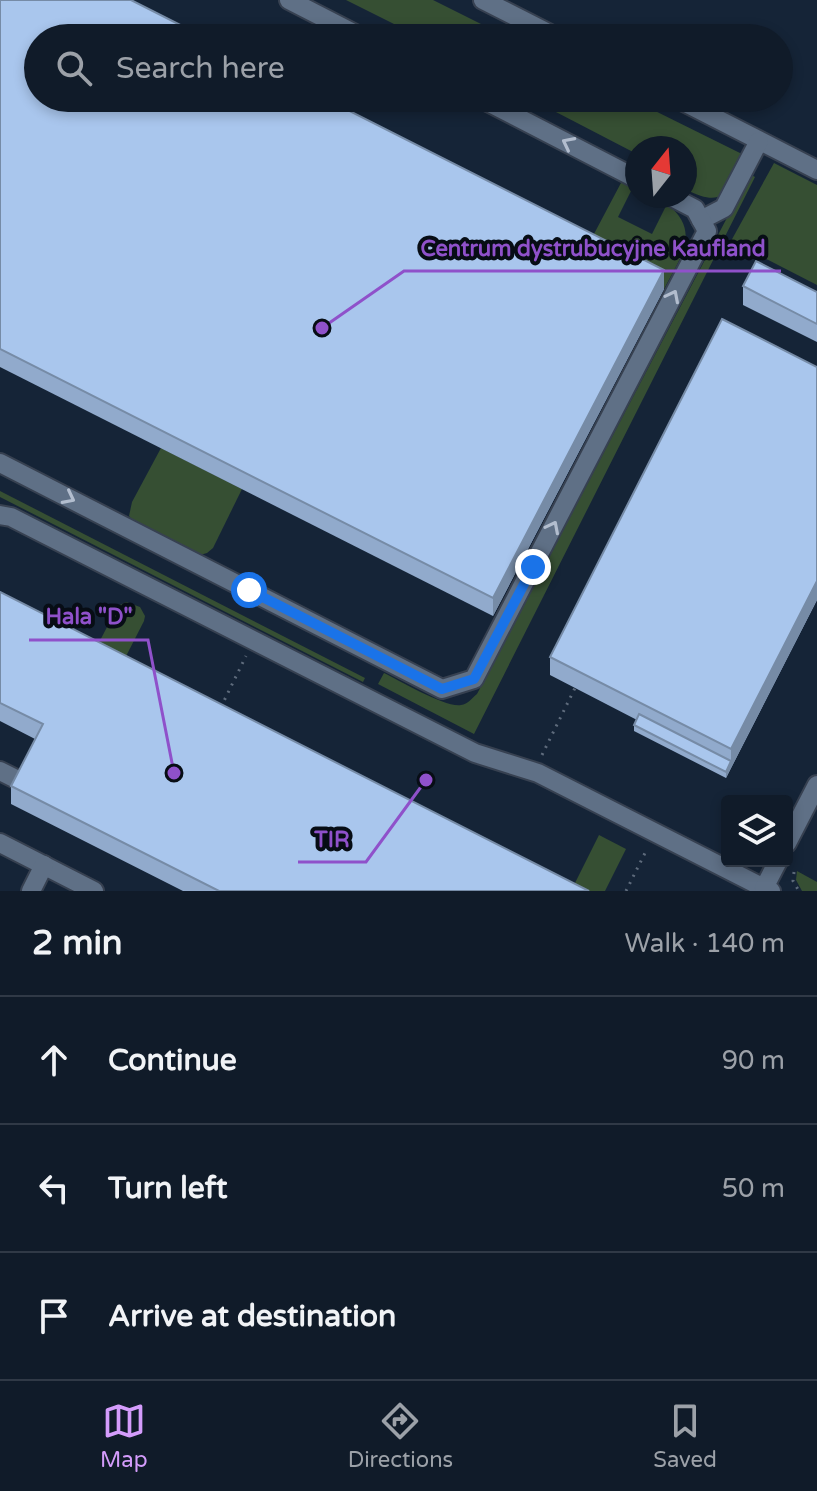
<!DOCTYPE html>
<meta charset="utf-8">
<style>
body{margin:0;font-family:"Varela Round",sans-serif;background:#192431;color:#f1f3f6}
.controls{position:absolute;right:24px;bottom:24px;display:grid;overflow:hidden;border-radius:8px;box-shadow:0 4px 12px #0003}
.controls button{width:72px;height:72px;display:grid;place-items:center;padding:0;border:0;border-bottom:2px solid #303946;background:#101b29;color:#f1f3f6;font:40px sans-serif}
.compass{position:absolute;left:625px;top:136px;width:72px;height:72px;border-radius:50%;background:#101b29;box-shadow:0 4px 12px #0003;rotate:17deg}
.stop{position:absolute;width:24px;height:24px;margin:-18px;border:6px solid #1a73e8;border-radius:50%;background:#fff}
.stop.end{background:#1a73e8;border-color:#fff;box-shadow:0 2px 8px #0008}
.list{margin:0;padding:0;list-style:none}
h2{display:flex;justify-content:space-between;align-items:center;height:104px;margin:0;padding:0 32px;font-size:34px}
h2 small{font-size:26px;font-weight:400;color:#9ca1a8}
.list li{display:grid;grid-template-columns:52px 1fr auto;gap:24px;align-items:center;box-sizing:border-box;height:128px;padding:0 32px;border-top:2px solid #303946}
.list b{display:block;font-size:30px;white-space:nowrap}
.list em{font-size:26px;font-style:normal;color:#9ca1a8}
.icon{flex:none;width:44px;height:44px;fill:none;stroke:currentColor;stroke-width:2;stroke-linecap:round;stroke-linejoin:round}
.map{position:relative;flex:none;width:817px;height:891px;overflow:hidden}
.search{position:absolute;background:#101b29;box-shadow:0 4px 12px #0003;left:24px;right:24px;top:24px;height:88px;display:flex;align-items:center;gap:20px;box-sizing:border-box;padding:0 28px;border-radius:44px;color:#9ca1a8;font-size:30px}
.sheet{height:488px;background:#101b29}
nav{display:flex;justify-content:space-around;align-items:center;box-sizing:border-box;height:112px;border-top:2px solid #303946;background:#101b29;font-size:22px;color:#9ca1a8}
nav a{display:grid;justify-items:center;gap:4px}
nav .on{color:#d49cfb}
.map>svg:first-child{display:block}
.green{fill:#364f33}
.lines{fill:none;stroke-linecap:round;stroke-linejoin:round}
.minor-casing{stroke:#374151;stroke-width:22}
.path{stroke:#5e6b7c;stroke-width:3;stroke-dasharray:2 6;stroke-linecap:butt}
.minor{stroke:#5f7086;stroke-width:18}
.wall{fill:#91aacc}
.shaded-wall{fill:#768ba6}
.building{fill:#a9c6ed;stroke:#768ba6;stroke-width:2}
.oneway{stroke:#b2bdce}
.route{stroke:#1a73e8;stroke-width:10}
.leader{fill:none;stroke:#8f51ca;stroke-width:3}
.callout-dot{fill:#8f51ca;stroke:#070d15;stroke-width:3}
.callout-label{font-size:22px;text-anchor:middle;font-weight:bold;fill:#8f51ca;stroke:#070d15;stroke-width:8;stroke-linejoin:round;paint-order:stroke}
</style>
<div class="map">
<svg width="817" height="891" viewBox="0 0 817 891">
<rect width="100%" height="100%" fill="#152437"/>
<g class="green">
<polygon points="346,0 433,0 509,38 422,38"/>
<path d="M 529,98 L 629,98 L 742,154 C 727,189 728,211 685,189 L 685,148 L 637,148 L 637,165 L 629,161 L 633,152 Z"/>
<polygon points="774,163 817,185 817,285 731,241"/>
<path d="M 750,174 L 755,177 L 474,734 L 378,684 L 384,673 C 400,681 446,708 461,705 C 468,704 472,698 477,694 Z"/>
<path d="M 622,181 L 633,187 L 618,217 L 652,234 L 667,204 C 702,231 680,258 664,289 L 586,249 Z"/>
<polygon points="161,448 242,489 213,548 207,553 200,555 134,522 129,516 132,502"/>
<polygon points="0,491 365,678 363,682 0,497"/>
<polygon points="126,602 140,607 145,616 144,621 120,668 93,654 118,606"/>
<polygon points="599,835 626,849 605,891 575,891 572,889"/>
<polygon points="797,871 817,882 817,891 802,891 796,880"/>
</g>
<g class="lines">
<g class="minor-casing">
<g id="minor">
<polyline points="289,0 363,38"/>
<polyline points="483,0 558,38"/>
<polyline points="480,98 637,179"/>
<polyline points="676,98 817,170"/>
<polyline points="701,220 724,208 759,141"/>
<polyline points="0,463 442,689 474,679 707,231 695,209 670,196"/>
<polyline points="0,515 11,517 475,753 538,773 764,888"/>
<polyline points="0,771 18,780"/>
<polyline points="0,843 94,891"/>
<polyline points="787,843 817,785"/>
<polyline points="31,891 44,865"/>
<polyline points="771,891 764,888 778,861"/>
</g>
</g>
<g class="path">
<polyline points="221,707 246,656"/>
<polyline points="542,755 575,688"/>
<polyline points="794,872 793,881 799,891"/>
<polyline points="626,891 647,849"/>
</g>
<use href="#minor" class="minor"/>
</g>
<g class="wall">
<polygon points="0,0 664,289 493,616 0,367"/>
<polygon points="743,286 817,292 817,342 743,305"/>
<polygon points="0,592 589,891 183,891 11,804 11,786 35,739 0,721"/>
<polygon points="817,600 726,778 634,731 634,725 637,720 550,675 550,657"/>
</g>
<g class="shaded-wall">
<polygon points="664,270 664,289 493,616 493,598"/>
<polygon points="817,581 817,600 731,768 731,749"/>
<polygon points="731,761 731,768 726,778 726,772"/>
</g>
<g class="building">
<polygon points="0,0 131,0 206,38 38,38 38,98 324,98 664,270 493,598 0,349"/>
<polygon points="756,261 817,292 817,324 743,286"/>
<polygon points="722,319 817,367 817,581 731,749 550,657"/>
<polygon points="0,592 589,891 219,891 11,786 43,724 0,703"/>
<polygon points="639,714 731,761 726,772 634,725"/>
</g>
<defs><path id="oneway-chevron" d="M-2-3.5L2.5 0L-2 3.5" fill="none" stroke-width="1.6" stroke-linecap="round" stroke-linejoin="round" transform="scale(2)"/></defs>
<g class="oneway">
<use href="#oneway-chevron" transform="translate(568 143) rotate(-153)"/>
<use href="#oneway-chevron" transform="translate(673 296) rotate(-63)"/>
<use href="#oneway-chevron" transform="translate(69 498) rotate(27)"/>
<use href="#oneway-chevron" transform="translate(553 527) rotate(-63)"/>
</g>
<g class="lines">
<polyline class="route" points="249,590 442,689 474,679 533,567"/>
</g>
<path class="leader" d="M322 328L404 271H781M174 773L148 640H29M426 780L366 862H298"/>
<g class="callout-dot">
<circle cx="322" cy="328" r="8"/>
<circle cx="174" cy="773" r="8"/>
<circle cx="426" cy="780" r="8"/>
</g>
<g class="callout-label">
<text x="593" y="256">Centrum dystrubucyjne Kaufland</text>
<text x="89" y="624">Hala "D"</text>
<text x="332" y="847">TIR</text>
</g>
</svg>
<div class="controls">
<button><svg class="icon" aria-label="layers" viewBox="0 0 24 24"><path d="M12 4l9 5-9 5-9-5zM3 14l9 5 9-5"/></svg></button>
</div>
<svg class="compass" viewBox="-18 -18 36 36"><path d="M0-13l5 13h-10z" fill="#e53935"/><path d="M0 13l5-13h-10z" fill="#9ca1a8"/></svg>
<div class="stop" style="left:249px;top:590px"></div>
<div class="stop end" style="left:533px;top:567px"></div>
<div class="search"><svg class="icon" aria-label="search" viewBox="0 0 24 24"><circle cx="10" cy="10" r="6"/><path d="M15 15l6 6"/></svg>Search here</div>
</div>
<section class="sheet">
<h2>2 min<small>Walk · 140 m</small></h2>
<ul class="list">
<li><svg class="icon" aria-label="ahead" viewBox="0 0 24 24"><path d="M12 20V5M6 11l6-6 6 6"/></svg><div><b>Continue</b></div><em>90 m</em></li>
<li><svg class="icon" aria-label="left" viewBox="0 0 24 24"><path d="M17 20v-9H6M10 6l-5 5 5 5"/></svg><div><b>Turn left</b></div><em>50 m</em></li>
<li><svg class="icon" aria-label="arrive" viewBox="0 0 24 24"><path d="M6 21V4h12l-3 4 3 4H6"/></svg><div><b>Arrive at destination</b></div></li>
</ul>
</section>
<nav>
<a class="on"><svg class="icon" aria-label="map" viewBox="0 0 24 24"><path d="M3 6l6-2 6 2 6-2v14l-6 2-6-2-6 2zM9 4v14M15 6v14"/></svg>Map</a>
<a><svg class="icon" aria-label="directions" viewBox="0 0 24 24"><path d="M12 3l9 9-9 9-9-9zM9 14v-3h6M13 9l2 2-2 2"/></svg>Directions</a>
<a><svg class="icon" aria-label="saved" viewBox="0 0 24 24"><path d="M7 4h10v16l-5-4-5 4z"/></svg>Saved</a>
</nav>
